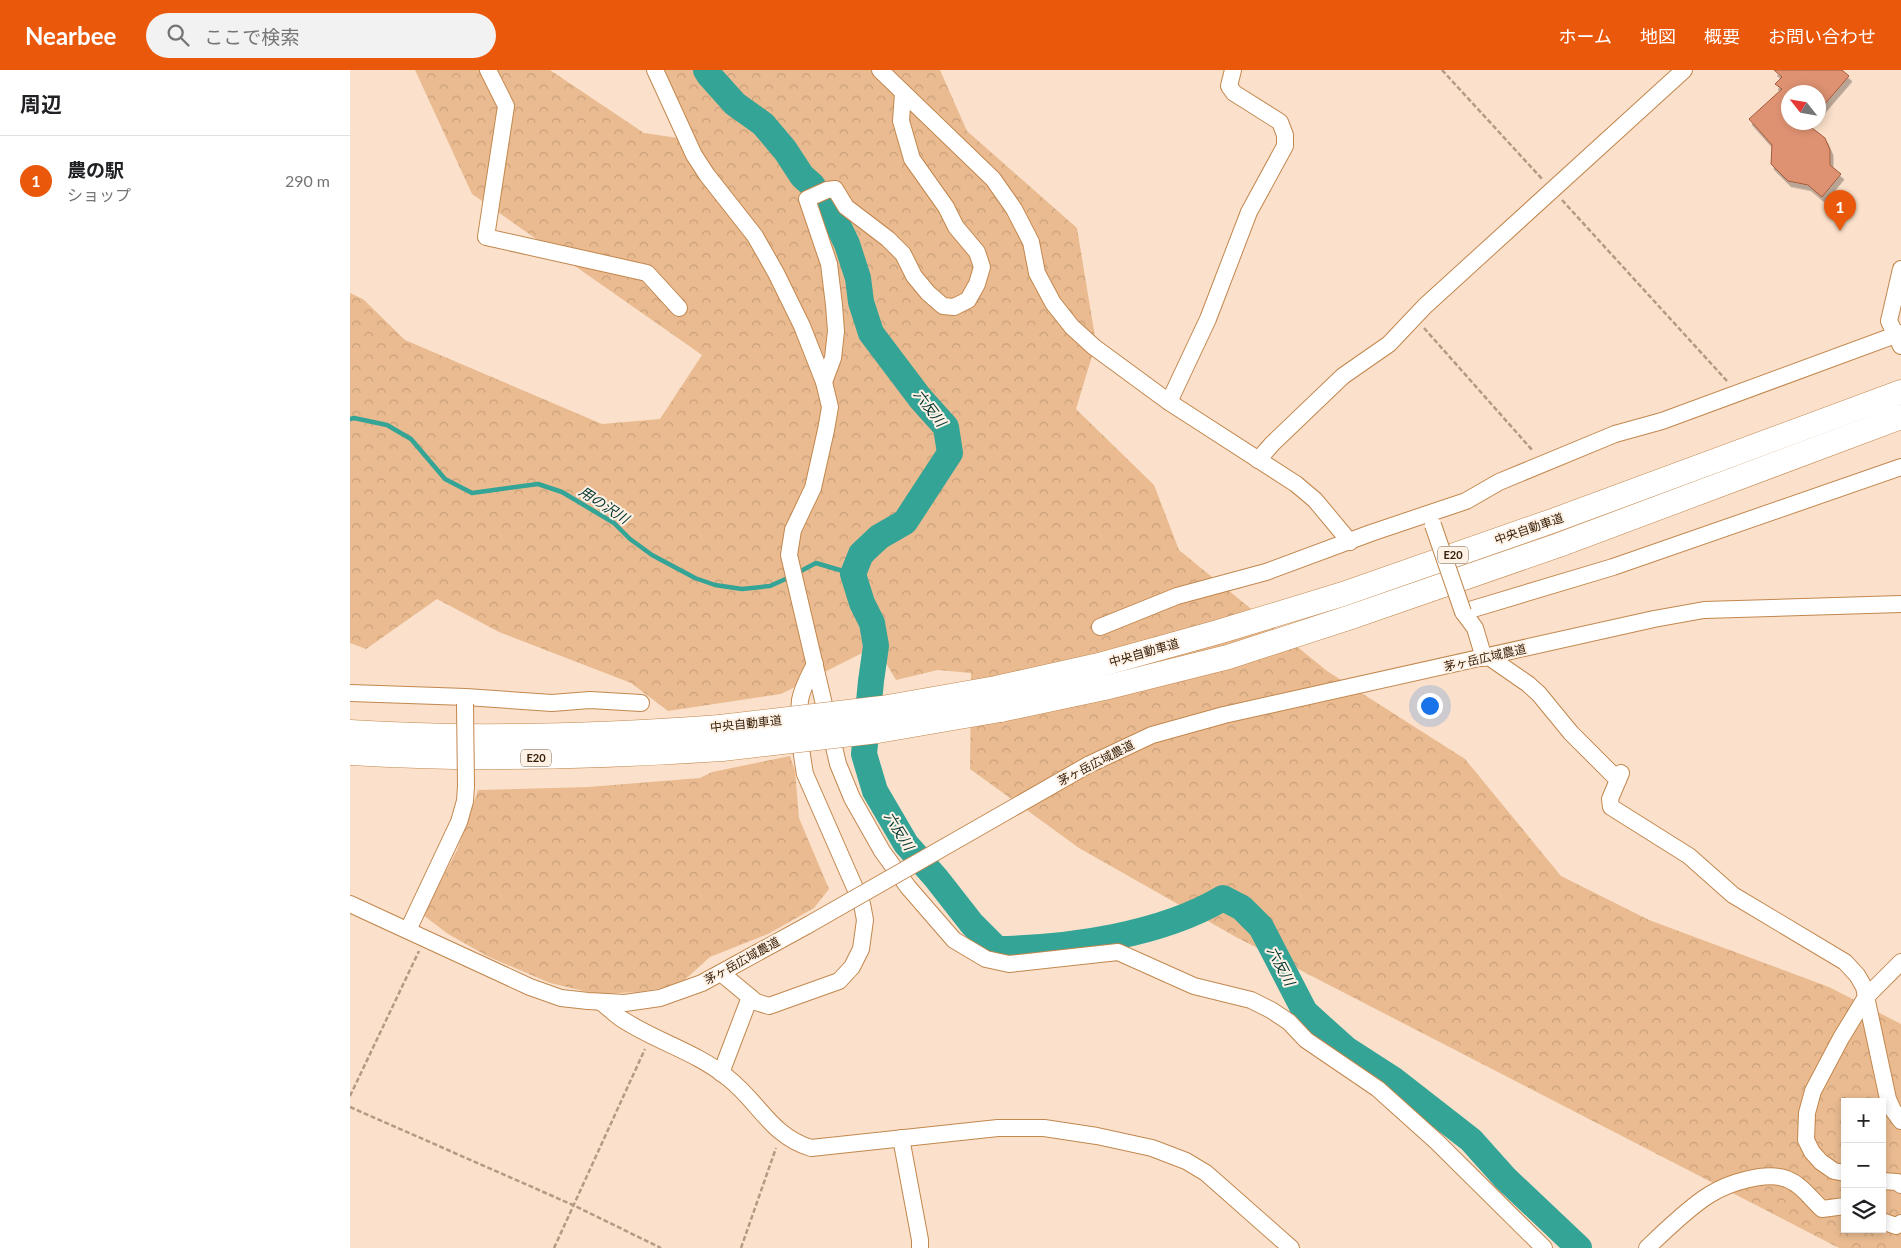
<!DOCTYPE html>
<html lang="ja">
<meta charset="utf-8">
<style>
body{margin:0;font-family:Lato,"Noto Sans JP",sans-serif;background:#f2f2f2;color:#202124}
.controls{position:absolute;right:15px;bottom:15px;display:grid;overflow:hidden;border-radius:0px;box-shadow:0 2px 8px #0003}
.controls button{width:45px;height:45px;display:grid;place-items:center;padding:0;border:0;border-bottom:1px solid #e0e0e0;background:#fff;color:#202124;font:25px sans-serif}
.compass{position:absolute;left:1431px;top:15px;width:45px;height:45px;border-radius:50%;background:#fff;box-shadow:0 2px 8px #0003;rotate:301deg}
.you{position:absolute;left:1079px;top:635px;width:18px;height:18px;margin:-12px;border:4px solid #fff;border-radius:50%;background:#1a73e8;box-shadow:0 0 0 8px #1a73e833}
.badge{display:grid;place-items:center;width:32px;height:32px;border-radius:50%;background:#ea580c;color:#fff;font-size:16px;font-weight:700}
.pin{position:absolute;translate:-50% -41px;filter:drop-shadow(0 1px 2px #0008)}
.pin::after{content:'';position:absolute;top:26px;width:18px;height:15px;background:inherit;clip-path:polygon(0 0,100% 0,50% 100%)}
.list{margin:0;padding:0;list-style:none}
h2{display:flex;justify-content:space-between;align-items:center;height:65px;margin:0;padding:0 20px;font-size:21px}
h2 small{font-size:16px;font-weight:400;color:#757577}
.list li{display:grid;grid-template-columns:32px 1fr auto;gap:15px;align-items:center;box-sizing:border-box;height:90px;padding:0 20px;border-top:1px solid #e0e0e0}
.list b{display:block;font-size:19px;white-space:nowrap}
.list p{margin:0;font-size:16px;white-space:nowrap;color:#757577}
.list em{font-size:16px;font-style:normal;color:#757577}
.icon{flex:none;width:28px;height:28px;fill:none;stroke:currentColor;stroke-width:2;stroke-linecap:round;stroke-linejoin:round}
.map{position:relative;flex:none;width:1551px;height:1178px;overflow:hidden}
header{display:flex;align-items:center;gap:30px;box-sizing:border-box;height:70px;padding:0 25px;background:#ea580c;color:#fff}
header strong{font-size:24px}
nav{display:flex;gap:28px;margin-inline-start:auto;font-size:18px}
.search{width:350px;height:45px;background:#f2f2f2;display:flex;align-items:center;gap:12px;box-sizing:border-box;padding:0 18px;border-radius:28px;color:#757577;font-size:19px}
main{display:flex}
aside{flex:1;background:#fff}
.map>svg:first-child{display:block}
.forest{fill:url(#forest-crowns);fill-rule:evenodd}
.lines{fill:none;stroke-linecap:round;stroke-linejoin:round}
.stream{stroke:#33a496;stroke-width:4.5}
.river{stroke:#33a496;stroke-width:26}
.building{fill:#de9272;stroke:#a05a3b;filter:url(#shadow)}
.minor-casing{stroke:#c2874e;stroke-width:18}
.highway-casing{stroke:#c2874e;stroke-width:25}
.path{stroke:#b39a83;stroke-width:2.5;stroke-dasharray:5 2.5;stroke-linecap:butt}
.minor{stroke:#fff;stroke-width:16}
.highway{stroke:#fff;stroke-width:24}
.minor-bridge-casing{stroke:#c2874e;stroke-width:18;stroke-linecap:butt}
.highway-bridge-casing{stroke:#c2874e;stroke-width:25;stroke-linecap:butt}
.minor-bridge{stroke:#fff;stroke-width:16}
.highway-bridge{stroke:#fff;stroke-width:24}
.labels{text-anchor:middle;stroke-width:4;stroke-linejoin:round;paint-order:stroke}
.shield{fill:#fef1e6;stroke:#75604c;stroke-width:1}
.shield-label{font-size:11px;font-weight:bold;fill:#3a220a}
.street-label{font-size:12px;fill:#3a220a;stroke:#fef1e6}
.water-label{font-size:14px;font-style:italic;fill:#00352f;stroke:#fef1e6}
</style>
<header>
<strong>Nearbee</strong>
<div class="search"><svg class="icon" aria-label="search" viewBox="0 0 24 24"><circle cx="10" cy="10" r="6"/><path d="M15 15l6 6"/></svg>ここで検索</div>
<nav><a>ホーム</a><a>地図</a><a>概要</a><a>お問い合わせ</a></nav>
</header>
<main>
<aside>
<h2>周辺<small></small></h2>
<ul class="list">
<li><span class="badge">1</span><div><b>農の駅</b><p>ショップ</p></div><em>290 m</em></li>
</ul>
</aside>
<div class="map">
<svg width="1551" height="1178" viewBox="0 0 1551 1178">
<defs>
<pattern id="forest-crowns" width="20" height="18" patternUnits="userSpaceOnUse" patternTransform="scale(1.25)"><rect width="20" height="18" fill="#eabb90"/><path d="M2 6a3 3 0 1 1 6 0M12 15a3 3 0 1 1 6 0" fill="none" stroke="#c9a07b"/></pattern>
<filter id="shadow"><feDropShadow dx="3" dy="5.5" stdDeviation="0" flood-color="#0004"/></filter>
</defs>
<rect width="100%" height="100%" fill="#fbe1cb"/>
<g class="forest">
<path d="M 65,0 L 200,0 L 294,63 L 335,69 L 308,0 L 590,0 L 617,61 L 727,158 L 746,273 L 726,339 L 804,415 L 829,480 L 977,601 L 1115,689 L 1211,806 L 1299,850 L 1479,917 L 1551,954 L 1551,1178 L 1489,1178 L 886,867 L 729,778 L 620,699 L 621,603 L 588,600 L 546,610 L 526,576 L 431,624 L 318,641 L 281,613 L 149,562 L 87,529 L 16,579 L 0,573 L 0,223 L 13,229 L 55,270 L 252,354 L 310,349 L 352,285 L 122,124 ZM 1495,1032 L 1532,1032 L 1532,1159 L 1495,1159 Z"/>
<polygon points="440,686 445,701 449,748 479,819 464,838 418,864 360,887 329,915 289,922 246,924 200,913 139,887 98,864 73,845 107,780 128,720 238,717 350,708 362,702"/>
</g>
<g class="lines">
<g class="stream">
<polyline points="0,349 4,348 37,355 61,369 95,409 122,423 188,414 212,422 264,453 280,469 302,485 345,508 365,515 392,519 420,516 440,507"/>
<polyline points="447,503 466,493 503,504"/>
</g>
<path class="river" d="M 356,0 L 359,5 L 385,34 L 413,54 L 435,80 L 452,106 L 462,115 L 481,141 L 497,174 L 508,208 L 511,232 L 521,263 L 570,328 L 596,357 L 600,383 L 555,452 L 529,467 L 511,484 L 503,504 L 512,533 L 522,553 L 526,576 L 521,611 L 514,684 L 525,721 L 556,774 L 586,808 L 622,854 L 647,879 C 719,878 811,865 873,828 L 892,838 L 911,857 L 955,942 L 996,979 L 1044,1010 L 1121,1070 L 1155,1108 L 1229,1178"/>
</g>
<polygon class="building" points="1424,0 1492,0 1499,6 1468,42 1468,22 1438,22 1438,52 1462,58 1475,68 1480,80 1480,95 1491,104 1472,127 1458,115 1438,111 1421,94 1422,75 1399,49 1432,19 1425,14 1432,7"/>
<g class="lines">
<g class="minor-casing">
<g id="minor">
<polyline points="138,0 156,36 136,167 297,203 329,238"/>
<polyline points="305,0 344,85 357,105 405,166 426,203 452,256 474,312 480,337 476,360 463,418 443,460 439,485 488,694 502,728 532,781 558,817 604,870 636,889 659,894 768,882 844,916 901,930 921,940 939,952 956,970 1028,1019 1087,1072 1194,1178"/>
<polyline points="530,0 643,109 664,139 681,172 687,203 703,233 722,257 744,277 819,332 946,414 965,430 1000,472"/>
<polyline points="1551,199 1539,251 1551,276"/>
<polyline points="474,312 483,288 486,261 484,235 479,194 457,129 477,120 485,119 496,137 538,169 553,184 564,206 578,223 593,236 604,237 618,230 627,214 632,197 627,182 606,157 596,137 562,89 551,51 553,23"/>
<polyline points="819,332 858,249 899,142 935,76 935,65 930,52 884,23 879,16 883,0"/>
<polyline points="908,390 922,374 993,306 1039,274 1075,236 1334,0"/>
<polyline points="750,557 827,526 916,502 1021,463 1116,431 1149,412 1265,364 1312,351 1551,263"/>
<polyline points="1139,587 1178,614 1189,624 1221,663 1268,710"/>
<polyline points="1134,588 1125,558 1113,542 1263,497 1551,397"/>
<polyline points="0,623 116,627 202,633 240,630 291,633"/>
<polyline points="738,695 802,665 874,645 1304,549 1354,540 1551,534"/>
<polyline points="1271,703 1260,729 1261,737 1339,786 1383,825 1495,892 1507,905 1514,917 1538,1029 1543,1040 1551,1051"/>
<polyline points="0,834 180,917 211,928 238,931 275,933 310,928 352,913 458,855"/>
<polyline points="58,860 109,752 115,731 116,716"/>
<path d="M 371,903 L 406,932 L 419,936 L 489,911 L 502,897 L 511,879 L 515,850 L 512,834 L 455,704 C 451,682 448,653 450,630 C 452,618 459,606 465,594"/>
<path d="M 251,932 C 259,938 266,946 275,951 C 308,972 348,983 378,1008 C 409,1032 421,1066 461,1078 L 648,1058 L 694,1058 L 747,1066 L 802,1078 L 836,1091 L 856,1103 L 941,1178"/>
<polyline points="371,1003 400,927"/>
<polyline points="551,1068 570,1170 570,1178"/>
<polyline points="1495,1103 1484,1101 1471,1092 1462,1082 1456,1070 1457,1043 1463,1021 1491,968 1516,927 1551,892"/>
<polyline points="1532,1111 1547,1112 1551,1115"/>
<polyline points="1532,1151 1546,1156 1551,1153"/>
<path d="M 1297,1178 C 1315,1161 1338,1138 1359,1125 C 1378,1113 1415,1101 1437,1109 C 1452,1115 1461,1129 1472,1139 L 1495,1136"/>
</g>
</g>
<g class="highway-casing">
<g id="highway">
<polyline points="646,618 749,595 868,562 993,524 1202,451 1551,322"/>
<polyline points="650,640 754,618 878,587 1001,547 1209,475 1551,347"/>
<path d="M 0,662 C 123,670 247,666 370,657"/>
<path d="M 0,683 C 124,691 248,687 372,679"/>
</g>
</g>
<g class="path">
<polyline points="1092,0 1193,110"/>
<polyline points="1212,130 1377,311"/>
<polyline points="1074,258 1183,381"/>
<polyline points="0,1026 69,881"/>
<polyline points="0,1037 223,1135 311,1178"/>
<polyline points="204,1178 295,979"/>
<polyline points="391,1178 426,1078"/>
</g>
<use href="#minor" class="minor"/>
<use href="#highway" class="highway"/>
<g class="minor-bridge-casing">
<g id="minor-bridge">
<polyline points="1083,455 1113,542"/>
<polyline points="115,634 116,716"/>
<polyline points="458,855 738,695"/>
</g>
</g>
<g class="highway-bridge-casing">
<g id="highway-bridge">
<polyline points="370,657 532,638 646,618"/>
<polyline points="372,679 528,661 650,640"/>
</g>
</g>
<use href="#minor-bridge" class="minor-bridge"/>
<use href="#highway-bridge" class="highway-bridge"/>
</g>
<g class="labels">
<g class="shield">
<rect x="1088" y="476.5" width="30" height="17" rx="4"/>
<rect x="171" y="679.5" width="30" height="17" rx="4"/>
</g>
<g class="shield-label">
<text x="1103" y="489">E20</text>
<text x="186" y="692">E20</text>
</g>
<g class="street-label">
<text transform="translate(1179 459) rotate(-19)" y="4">中央自動車道</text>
<text transform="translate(794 583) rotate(-16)" y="4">中央自動車道</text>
<text transform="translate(1135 588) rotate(-13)" y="4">茅ヶ岳広域農道</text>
<text transform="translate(396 654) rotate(-6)" y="4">中央自動車道</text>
<text transform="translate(746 693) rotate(-27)" y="4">茅ヶ岳広域農道</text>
<text transform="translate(392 891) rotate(-29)" y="4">茅ヶ岳広域農道</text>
</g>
<g class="water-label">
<text transform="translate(580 338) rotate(53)" y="5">六反川</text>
<text transform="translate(254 435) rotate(33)" y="5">用の沢川</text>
<text transform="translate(549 761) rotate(58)" y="5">六反川</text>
<text transform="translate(931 896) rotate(62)" y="5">六反川</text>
</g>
</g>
</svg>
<div class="controls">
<button>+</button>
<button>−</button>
<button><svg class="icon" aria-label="layers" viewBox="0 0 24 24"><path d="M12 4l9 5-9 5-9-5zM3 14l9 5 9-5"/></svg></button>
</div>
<svg class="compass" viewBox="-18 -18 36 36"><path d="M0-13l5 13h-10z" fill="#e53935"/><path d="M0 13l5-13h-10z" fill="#757577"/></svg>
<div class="you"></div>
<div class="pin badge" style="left:1490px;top:161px">1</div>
</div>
</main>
